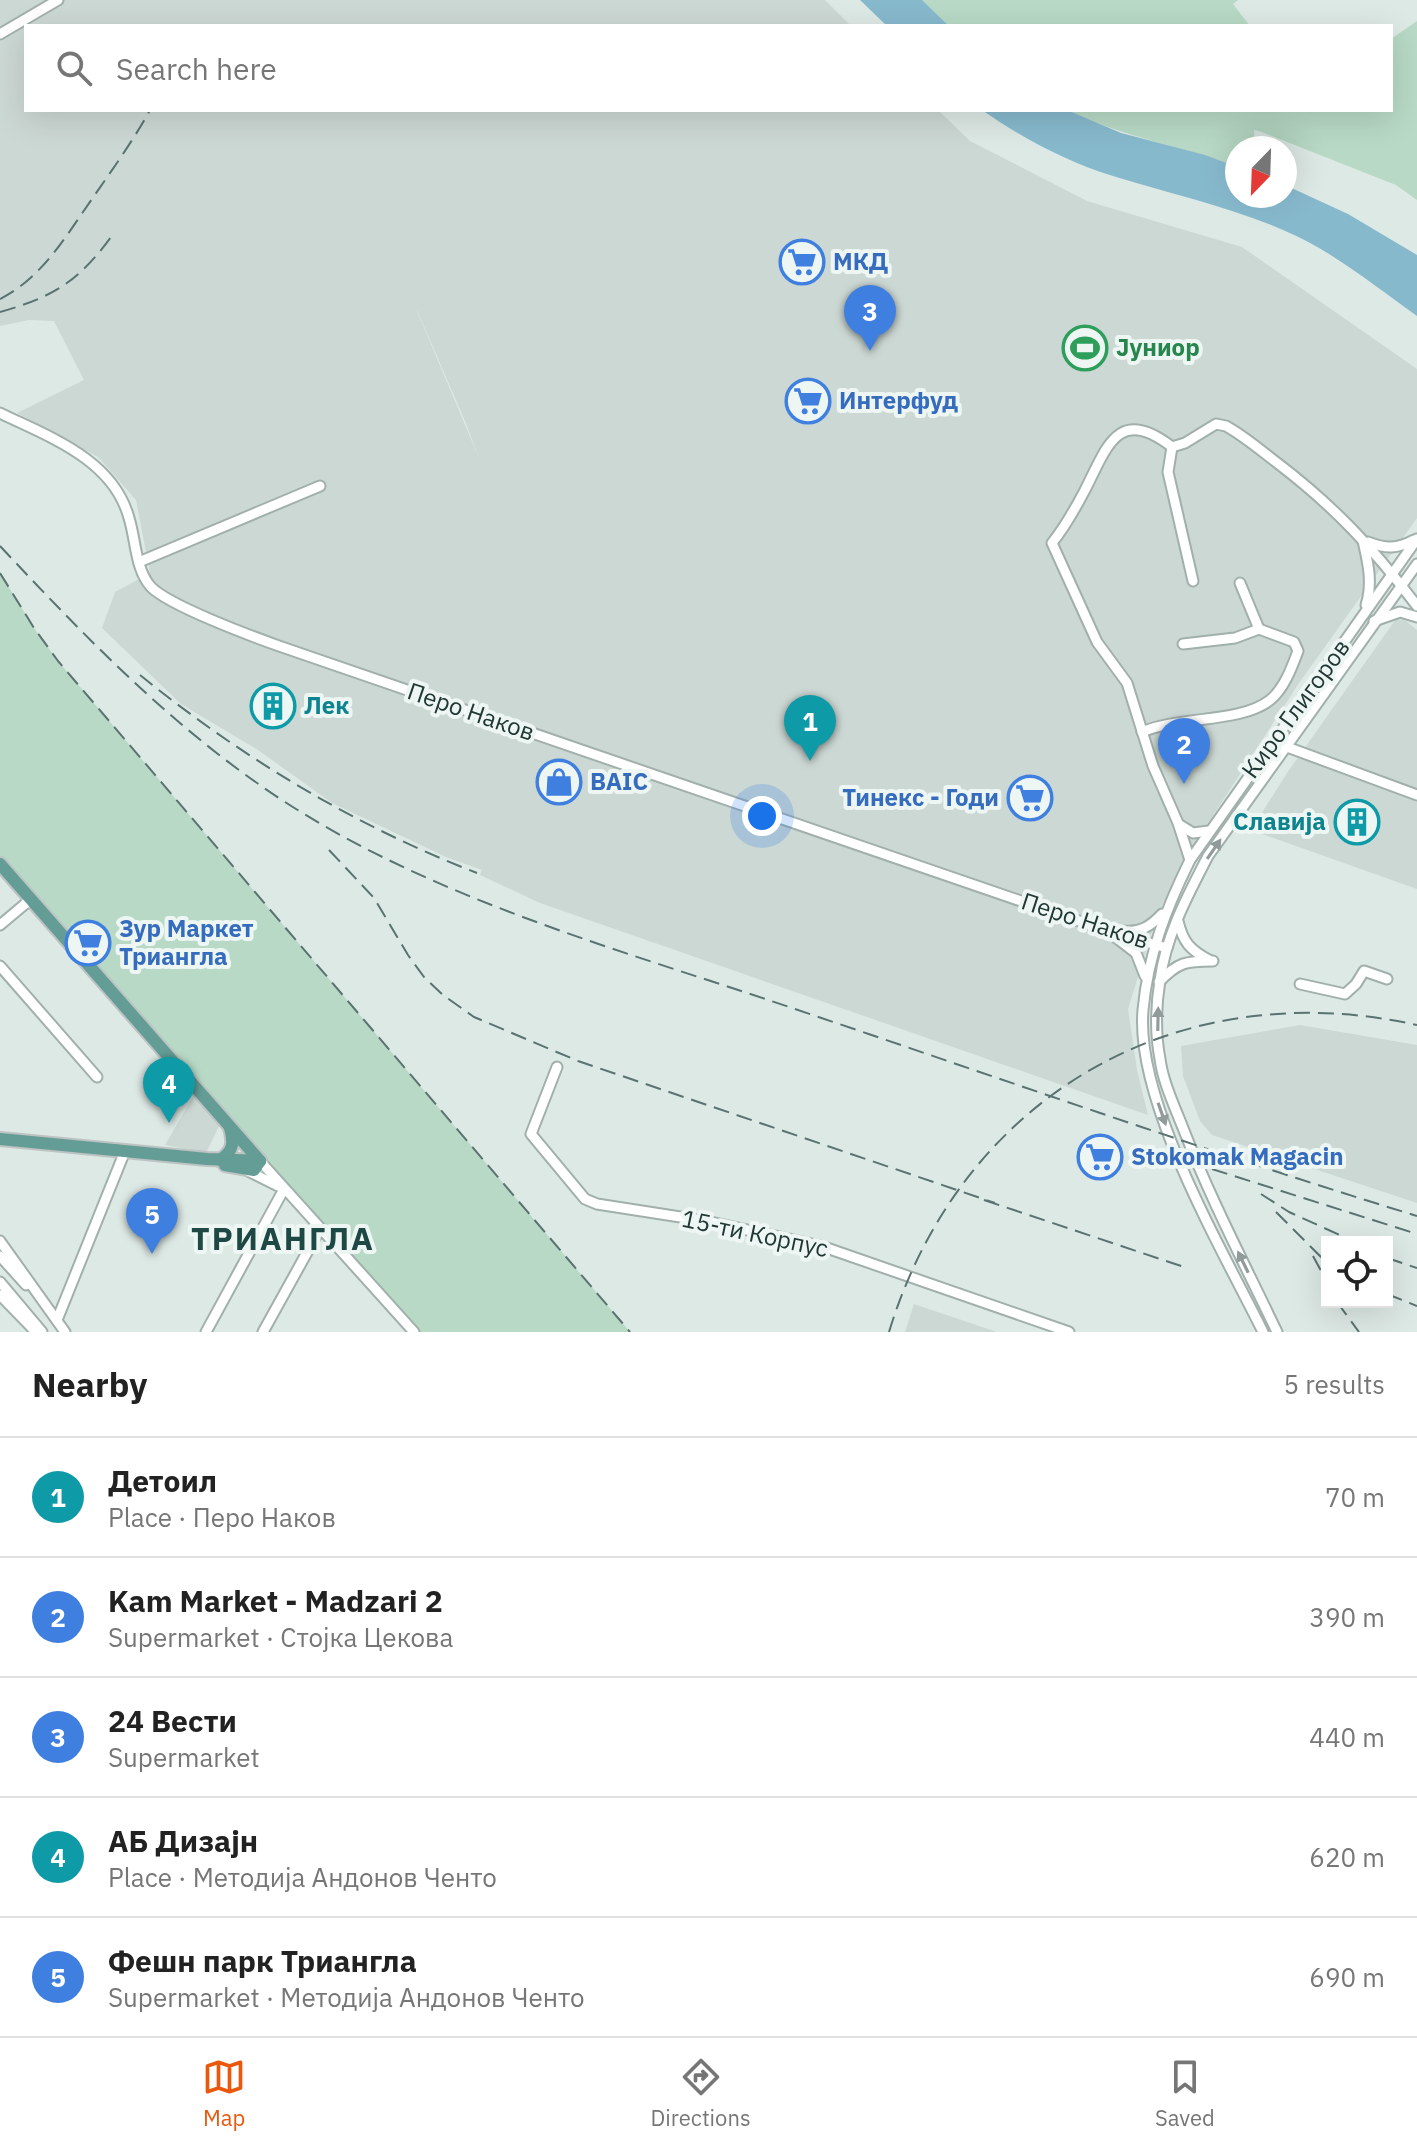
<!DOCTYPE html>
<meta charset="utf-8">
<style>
body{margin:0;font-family:"IBM Plex Sans",sans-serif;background:#f6f6f6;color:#222}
.controls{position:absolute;right:24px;bottom:24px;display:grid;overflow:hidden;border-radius:0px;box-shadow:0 8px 32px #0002}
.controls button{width:72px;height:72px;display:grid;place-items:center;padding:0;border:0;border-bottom:2px solid #e0e0e0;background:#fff;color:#222;font:40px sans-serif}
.compass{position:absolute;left:1225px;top:136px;width:72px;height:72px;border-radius:50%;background:#fff;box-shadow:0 8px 32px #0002;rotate:203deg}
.you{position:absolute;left:762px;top:816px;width:28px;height:28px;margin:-20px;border:6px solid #fff;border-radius:50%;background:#1a73e8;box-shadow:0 0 0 12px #1a73e833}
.badge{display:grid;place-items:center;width:52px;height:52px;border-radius:50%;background:#ea580c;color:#fff;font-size:26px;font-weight:700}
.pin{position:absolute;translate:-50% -66px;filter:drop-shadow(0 2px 4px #0008)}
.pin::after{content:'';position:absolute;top:42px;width:28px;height:24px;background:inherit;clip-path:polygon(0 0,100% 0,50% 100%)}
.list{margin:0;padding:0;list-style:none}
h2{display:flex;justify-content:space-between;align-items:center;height:104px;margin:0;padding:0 32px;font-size:34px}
h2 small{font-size:26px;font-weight:400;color:#767676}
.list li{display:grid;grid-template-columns:52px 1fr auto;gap:24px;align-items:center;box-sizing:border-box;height:120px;padding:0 32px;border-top:2px solid #e0e0e0}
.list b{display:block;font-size:30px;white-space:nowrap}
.list p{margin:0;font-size:26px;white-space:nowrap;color:#767676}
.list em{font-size:26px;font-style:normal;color:#767676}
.icon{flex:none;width:44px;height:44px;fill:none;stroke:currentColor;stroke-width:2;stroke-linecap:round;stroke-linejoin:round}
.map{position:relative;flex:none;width:1417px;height:1332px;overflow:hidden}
.search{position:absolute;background:#fff;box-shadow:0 8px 32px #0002;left:24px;right:24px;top:24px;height:88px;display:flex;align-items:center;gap:20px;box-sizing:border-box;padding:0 28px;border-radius:0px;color:#767676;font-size:30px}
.sheet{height:704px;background:#fff}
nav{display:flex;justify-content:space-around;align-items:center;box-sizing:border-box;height:112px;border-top:2px solid #e0e0e0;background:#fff;font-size:22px;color:#767676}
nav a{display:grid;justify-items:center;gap:4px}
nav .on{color:#ea580c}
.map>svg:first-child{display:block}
.built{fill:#ccd8d4;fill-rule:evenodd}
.green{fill:#b7d9c5}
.water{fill:#87b9cd}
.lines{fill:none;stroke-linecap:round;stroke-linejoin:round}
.minor-casing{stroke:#a1b0ac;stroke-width:13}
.major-casing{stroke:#bcc3c2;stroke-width:16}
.minor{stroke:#fff;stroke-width:9}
.major{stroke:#639d95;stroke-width:12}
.rail{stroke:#5a7370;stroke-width:2;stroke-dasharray:16 8;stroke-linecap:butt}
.oneway{fill:#909b9a}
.labels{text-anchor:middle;stroke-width:8;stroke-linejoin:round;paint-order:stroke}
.shop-label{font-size:24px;font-weight:bold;fill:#366cbe;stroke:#edf6f3;text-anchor:start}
.leisure-label{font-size:24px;font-weight:bold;fill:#27864d;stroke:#edf6f3;text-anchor:start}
.culture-label{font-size:24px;font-weight:bold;fill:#0d838f;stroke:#edf6f3;text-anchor:start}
.street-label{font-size:24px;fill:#203734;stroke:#edf6f3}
.district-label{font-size:32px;font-weight:bold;letter-spacing:2px;fill:#1d4843;stroke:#edf6f3}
</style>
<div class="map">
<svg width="1417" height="1332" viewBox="0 0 1417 1332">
<rect width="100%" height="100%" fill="#dde9e5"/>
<g class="built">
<path d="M 0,0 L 825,0 L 851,26 L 26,26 L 26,110 L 938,110 L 970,141 L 1087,201 L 1242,247 L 1417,369 L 1417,518 L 1299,683 L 1205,828 L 1158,913 L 1128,1009 L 1137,1070 L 1148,1115 L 540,903 L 480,875 L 482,870 L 446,857 L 332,803 L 258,750 L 181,704 L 102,628 L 115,592 L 150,573 L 136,500 L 98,457 L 17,413 L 84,380 L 54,321 L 29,320 L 0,326 ZM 417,310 L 465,421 L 479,458 L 417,311 Z"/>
<polygon points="1396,619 1406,621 1417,630 1417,889 1251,830 1289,770"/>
<polygon points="1300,1025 1417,1045 1417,1203 1212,1135 1200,1121 1183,1076 1181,1046"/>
<polygon points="194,1095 220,1124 206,1153 165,1145"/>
<polygon points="914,1304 997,1332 905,1332"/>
</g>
<g class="green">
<polygon points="922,0 1238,0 1233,4 1250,26 949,26"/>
<path d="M 1417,21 L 1417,200 L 1396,185 L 1262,132 L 1254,130 L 1255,148 L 1237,148 L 1237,167 C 1180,146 1121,136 1067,110 L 1391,110 L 1391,39 Z"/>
<polygon points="0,573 34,628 58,661 630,1332 417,1332 0,863"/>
</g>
<g class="water">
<polygon points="860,0 922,0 949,26 887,26"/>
<path d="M 982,110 L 1067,110 L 1121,133 L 1205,155 L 1237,167 L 1237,196 L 1285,196 L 1285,185 L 1348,214 L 1417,255 L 1417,316 C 1373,285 1333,251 1283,230 C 1228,206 1170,194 1113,176 C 1067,162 1022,138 982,110 Z"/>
</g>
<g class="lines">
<g class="minor-casing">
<g id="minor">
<polyline points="0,34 58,0"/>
<path d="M 0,413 C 49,437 113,459 129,518 C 136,540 135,569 151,587 C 170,606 251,636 279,646 L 1114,933 L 1167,948"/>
<polyline points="1172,447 1168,472 1193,581"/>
<path d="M 1363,541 C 1368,563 1373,583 1366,605"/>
<path d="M 1368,542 C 1386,549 1397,549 1414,540"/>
<polyline points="139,562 320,486"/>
<polyline points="1240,583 1259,629"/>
<polyline points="1374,621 1400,612 1417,617"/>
<path d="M 1142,732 C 1179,716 1241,723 1270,700 C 1284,689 1292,667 1298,651 L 1294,642 L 1259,629 L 1235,638 L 1183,644"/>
<polyline points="1287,747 1417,795"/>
<polyline points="1180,825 1193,833 1209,831"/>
<path d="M 1190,860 L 1178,823 L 1153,766 L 1127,683 L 1097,642 L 1052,543 C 1065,527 1075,509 1085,490 C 1107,447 1118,405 1172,447 L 1185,443 L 1216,424 L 1226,426 C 1244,436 1259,449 1276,462 C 1334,506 1374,549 1417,606"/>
<path d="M 1178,921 C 1183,942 1190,950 1209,960"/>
<polyline points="0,925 31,899"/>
<path d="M 1123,931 C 1140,933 1151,926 1162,914"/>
<polyline points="1114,936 1136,953 1145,976"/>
<polyline points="0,966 97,1077"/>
<path d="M 1159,982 C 1178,962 1186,961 1213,961"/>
<polyline points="1300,984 1345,994 1356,984 1364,971 1387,979"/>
<polyline points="557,1067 531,1134 585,1199 597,1204 706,1221 821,1246 1069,1332"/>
<polyline points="260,1161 414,1332"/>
<polyline points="248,1171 278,1186"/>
<polyline points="0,1241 65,1332"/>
<polyline points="0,1256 26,1285"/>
<polyline points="0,1282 42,1332"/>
<polyline points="0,1295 34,1330"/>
<polyline points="57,1320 125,1151"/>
<polyline points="206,1332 284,1189"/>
<polyline points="263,1332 320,1229"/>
<path d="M 1263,1332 C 1222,1249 1135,1101 1143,1010 C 1148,955 1166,909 1190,860 L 1417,539"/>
<path d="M 1277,1332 C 1245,1265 1210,1198 1183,1128 C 1174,1105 1163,1082 1160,1059 C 1155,1033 1156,1005 1160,980 C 1166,935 1188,895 1208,856 L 1417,564"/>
</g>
</g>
<g class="major-casing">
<g id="major">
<polyline points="0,864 260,1161"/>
<polyline points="0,1139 207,1159 260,1161"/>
<path d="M 220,1160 C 234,1151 234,1142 230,1128"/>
<polyline points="225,1165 254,1170 260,1161"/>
</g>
</g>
<use href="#minor" class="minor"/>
<use href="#major" class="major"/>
<g class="rail">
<path d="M 0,299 C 42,278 66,236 92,199 C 112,170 133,141 150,110"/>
<path d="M 0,312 C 53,297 78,282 111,237"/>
<path d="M 0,546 C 88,640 176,731 285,802 C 440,902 622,950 795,1009 C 1002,1079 1208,1152 1417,1216"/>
<polyline points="0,573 34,628 58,661 630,1332"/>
<path d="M 140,675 C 241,757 355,826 477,873"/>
<polyline points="329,850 374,898 408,955 424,977 443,995 474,1017 578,1061 995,1203"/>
<polyline points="1212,1169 1417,1234"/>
<polyline points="1261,1194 1289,1212 1355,1242"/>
<polyline points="984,1200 1184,1267"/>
<polyline points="1276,1212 1327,1263"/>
<polyline points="1313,1256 1327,1282"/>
<polyline points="1387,1258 1417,1268"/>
<polyline points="1387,1294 1417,1306"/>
<polyline points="1337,1302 1359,1332"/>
<path d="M 889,1332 C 961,1096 1177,972 1417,1025"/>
</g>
</g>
<defs><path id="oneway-solid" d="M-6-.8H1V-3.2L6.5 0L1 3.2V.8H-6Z" transform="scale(2)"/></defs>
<g class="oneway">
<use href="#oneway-solid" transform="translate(1214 849) rotate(-55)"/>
<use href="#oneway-solid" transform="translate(1158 1019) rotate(-89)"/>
<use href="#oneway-solid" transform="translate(1162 1114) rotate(71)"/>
<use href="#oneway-solid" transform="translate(1243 1262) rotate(-116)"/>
</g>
<defs>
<g id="supermarket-ring" transform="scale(2.3)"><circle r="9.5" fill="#edf6f3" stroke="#3f7fe0" stroke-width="1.5"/><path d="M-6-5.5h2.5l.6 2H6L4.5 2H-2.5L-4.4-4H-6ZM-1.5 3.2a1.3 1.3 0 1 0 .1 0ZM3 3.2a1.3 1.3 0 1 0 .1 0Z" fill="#3f7fe0"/></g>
<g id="stadium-ring" transform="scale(2.3)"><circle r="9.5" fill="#edf6f3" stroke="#2e9e5b" stroke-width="1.5"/><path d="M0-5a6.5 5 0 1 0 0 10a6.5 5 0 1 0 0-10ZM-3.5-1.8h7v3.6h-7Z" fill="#2e9e5b"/></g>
<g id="building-ring" transform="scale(2.3)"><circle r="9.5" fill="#edf6f3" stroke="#0f9aa8" stroke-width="1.5"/><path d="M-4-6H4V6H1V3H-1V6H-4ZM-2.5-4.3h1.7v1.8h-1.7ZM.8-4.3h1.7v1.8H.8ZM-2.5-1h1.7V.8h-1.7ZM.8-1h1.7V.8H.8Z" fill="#0f9aa8"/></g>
<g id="shop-ring" transform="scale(2.3)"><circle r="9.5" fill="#edf6f3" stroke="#3f7fe0" stroke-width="1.5"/><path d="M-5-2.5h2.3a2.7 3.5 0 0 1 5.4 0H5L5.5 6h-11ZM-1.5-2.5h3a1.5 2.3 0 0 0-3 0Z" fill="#3f7fe0"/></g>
</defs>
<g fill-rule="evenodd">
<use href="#supermarket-ring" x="802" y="262"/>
<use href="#stadium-ring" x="1085" y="348"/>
<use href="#supermarket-ring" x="808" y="401"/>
<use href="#building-ring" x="273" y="706"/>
<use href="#shop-ring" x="559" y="782"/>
<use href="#supermarket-ring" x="1030" y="798"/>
<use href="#building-ring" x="1357" y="822"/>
<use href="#supermarket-ring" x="88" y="943"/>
<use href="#supermarket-ring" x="1100" y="1157"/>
</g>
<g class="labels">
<g class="shop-label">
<text x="833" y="270">МКД</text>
<text x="839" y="409">Интерфуд</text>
<text x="590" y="790">BAIC</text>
<text x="999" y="806" text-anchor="end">Тинекс - Годи</text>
<text x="119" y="937">Зур Маркет<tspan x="119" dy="28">Триангла</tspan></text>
<text x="1131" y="1165">Stokomak Magacin</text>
</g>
<g class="leisure-label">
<text x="1116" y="356">Јуниор</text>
</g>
<g class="culture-label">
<text x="304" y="714">Лек</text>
<text x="1326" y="830" text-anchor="end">Славија</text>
</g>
<g class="street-label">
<text transform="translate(1296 709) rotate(-54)" y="8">Киро Глигоров</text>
<text transform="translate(471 712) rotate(19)" y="8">Перо Наков</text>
<text transform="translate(1085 921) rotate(18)" y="8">Перо Наков</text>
<text transform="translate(755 1234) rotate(12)" y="8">15-ти Корпус</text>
</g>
<g class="district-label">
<text x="283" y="1250">ТРИАНГЛА</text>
</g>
</g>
</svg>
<div class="controls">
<button><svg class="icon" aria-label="locate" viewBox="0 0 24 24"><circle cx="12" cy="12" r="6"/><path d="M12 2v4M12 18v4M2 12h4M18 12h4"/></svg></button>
</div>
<svg class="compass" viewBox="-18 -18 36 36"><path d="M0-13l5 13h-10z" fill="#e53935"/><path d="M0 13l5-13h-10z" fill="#767676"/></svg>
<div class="you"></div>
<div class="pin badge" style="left:810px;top:761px;background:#0f9aa8">1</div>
<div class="pin badge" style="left:1184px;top:784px;background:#3f7fe0">2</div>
<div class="pin badge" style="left:870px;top:351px;background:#3f7fe0">3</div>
<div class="pin badge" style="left:169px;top:1123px;background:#0f9aa8">4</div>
<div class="pin badge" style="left:152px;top:1254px;background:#3f7fe0">5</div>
<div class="search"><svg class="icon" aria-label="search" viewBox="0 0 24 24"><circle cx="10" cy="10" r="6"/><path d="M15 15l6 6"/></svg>Search here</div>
</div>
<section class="sheet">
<h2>Nearby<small>5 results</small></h2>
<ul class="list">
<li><span class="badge" style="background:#0f9aa8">1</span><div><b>Детоил</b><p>Place · Перо Наков</p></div><em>70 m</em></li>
<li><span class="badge" style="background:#3f7fe0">2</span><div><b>Kam Market - Madzari 2</b><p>Supermarket · Стојка Цекова</p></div><em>390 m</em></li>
<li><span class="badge" style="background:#3f7fe0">3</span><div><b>24 Вести</b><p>Supermarket</p></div><em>440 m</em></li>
<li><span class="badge" style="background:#0f9aa8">4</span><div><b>АБ Дизајн</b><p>Place · Методија Андонов Ченто</p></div><em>620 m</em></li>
<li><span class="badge" style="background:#3f7fe0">5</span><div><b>Фешн парк Триангла</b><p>Supermarket · Методија Андонов Ченто</p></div><em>690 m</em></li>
</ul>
</section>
<nav>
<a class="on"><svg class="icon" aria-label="map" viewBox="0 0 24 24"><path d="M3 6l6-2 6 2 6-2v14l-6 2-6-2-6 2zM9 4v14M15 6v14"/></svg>Map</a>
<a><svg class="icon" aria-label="directions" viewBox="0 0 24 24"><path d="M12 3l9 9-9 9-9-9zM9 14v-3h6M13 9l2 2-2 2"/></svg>Directions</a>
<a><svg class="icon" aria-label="saved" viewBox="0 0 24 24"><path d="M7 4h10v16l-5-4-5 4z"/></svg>Saved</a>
</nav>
